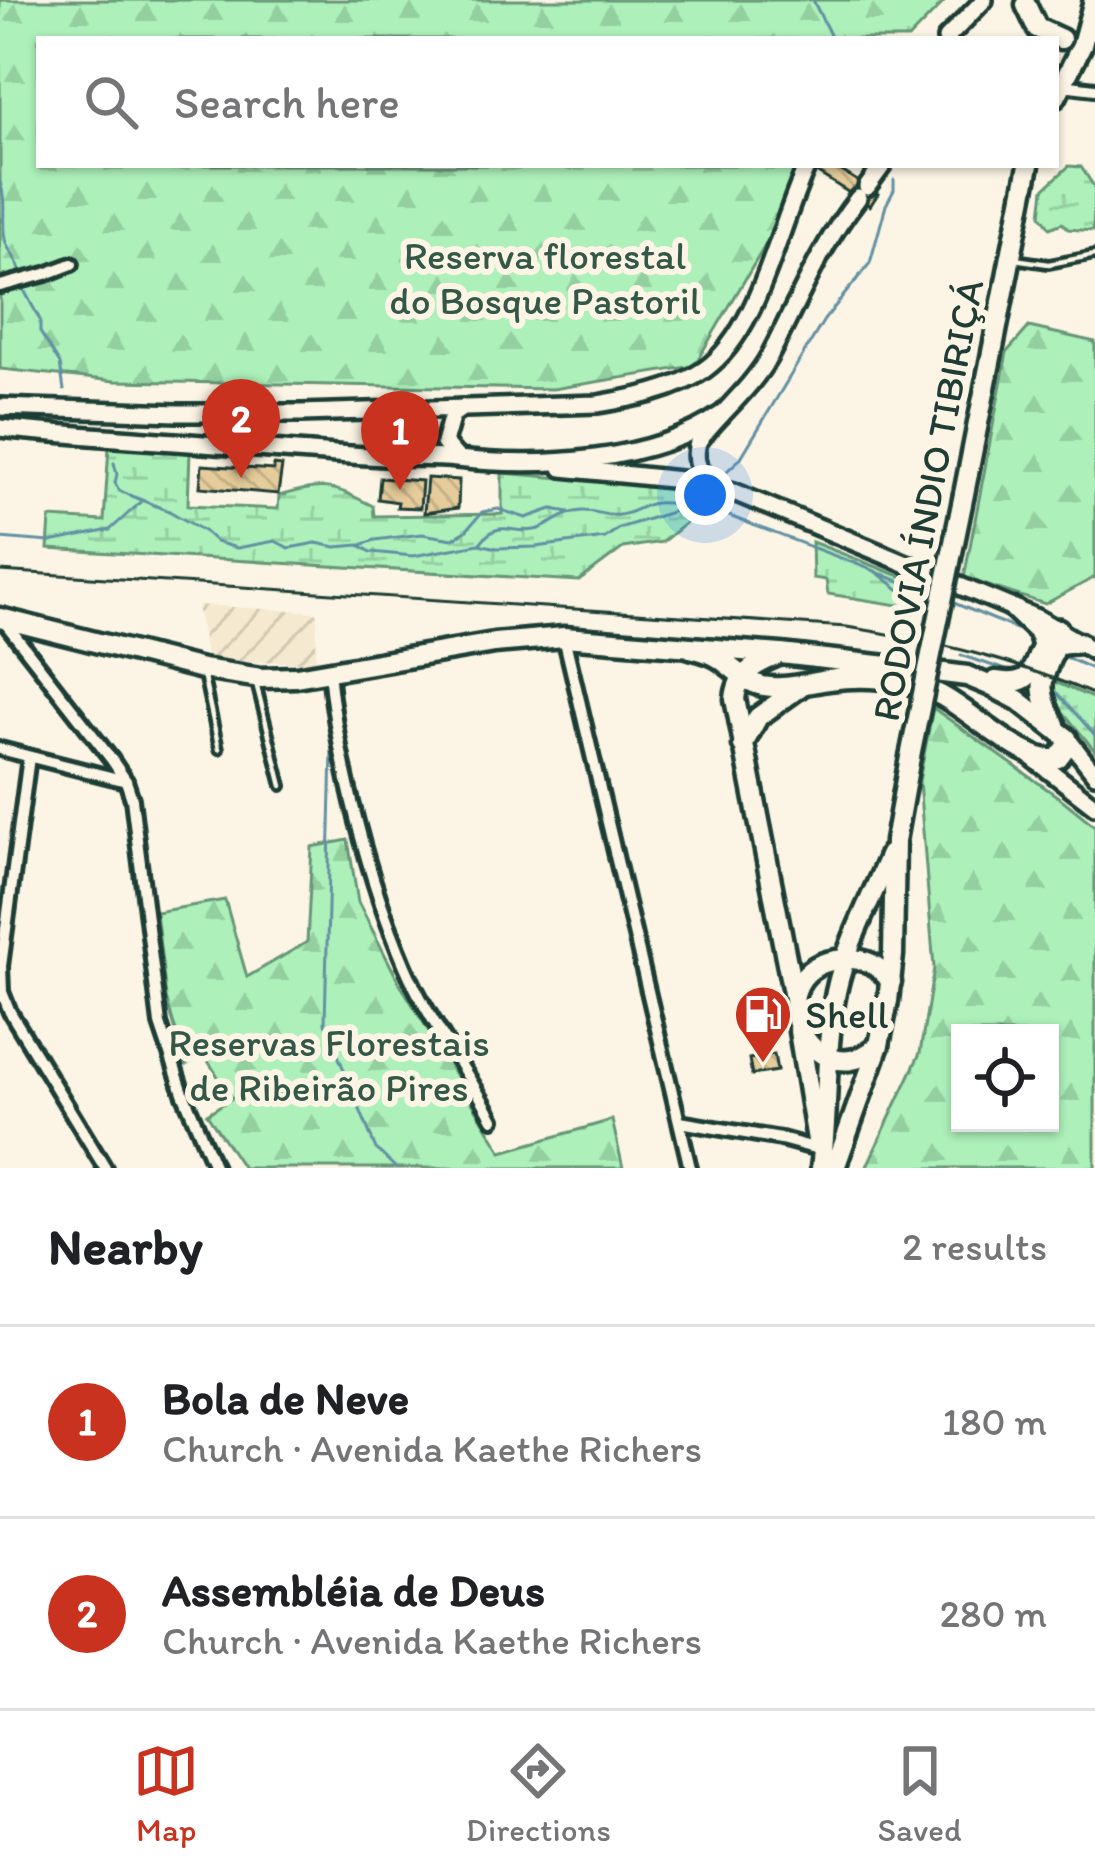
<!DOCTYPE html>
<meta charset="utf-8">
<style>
body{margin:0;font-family:Itim,sans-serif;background:#f2f2f2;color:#202124}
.controls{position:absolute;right:36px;bottom:36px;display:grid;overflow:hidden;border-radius:0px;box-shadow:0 3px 9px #0004}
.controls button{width:108px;height:108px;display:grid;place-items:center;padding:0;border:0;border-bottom:3px solid #e0e0e0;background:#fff;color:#202124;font:60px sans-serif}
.you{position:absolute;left:705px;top:495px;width:42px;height:42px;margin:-30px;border:9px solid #fff;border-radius:50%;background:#1a73e8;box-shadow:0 0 0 18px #1a73e833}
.badge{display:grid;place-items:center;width:78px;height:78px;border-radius:50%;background:#c8321e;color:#fff;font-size:39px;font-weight:700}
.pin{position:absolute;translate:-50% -99px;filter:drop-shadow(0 3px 6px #0008)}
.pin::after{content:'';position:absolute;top:63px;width:42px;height:36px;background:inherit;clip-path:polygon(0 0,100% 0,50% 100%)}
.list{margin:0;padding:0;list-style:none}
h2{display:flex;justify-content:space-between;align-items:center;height:156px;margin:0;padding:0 48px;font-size:51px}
h2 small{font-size:39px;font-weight:400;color:#757577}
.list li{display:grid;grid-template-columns:78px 1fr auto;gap:36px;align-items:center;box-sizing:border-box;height:192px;padding:0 48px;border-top:3px solid #e0e0e0}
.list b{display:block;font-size:45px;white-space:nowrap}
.list p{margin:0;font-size:39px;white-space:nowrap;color:#757577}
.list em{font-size:39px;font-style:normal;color:#757577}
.icon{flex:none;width:66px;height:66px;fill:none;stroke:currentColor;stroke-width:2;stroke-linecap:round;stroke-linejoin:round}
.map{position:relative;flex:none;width:1095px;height:1168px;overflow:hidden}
.search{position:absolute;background:#fff;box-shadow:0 3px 9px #0004;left:36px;right:36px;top:36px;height:132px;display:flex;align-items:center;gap:30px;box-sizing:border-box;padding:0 42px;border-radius:0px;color:#757577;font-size:45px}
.sheet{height:540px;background:#fff}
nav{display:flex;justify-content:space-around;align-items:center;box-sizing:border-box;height:168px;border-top:3px solid #e0e0e0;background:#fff;font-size:33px;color:#757577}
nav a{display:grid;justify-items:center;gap:6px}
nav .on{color:#c8321e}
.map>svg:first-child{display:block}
.industrial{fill:url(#industrial-furrows)}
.forest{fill:url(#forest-firs);stroke:#669677;stroke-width:3;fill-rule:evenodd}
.wetland{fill:url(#wetland-marsh);stroke:#669677;stroke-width:3}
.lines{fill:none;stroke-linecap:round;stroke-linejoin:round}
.stream{stroke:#6290a3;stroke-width:3}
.building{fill:url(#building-back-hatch);stroke:#1f3d34;stroke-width:3}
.service-casing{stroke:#1f3d34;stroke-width:14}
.minor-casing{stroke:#1f3d34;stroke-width:20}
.secondary-casing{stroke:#1f3d34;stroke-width:24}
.trunk-casing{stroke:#1f3d34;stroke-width:27}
.service{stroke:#fcf5e5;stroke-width:4.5}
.minor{stroke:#fcf5e5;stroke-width:10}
.secondary{stroke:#fcf5e5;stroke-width:15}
.trunk{stroke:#fcf5e5;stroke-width:18}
.rail{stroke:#1f3d34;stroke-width:3}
.trunk-bridge-casing{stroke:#1f3d34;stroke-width:27;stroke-linecap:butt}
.trunk-bridge{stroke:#fcf5e5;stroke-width:18}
.labels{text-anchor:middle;stroke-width:12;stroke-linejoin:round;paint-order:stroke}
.park-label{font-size:39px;fill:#345848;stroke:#fcf5e5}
.street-label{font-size:39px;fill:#1f3d34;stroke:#fcf5e5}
.poi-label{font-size:39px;fill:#1f3d34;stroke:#fcf5e5;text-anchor:start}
</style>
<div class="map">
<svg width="1095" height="1168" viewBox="0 0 1095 1168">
<defs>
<pattern id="industrial-furrows" width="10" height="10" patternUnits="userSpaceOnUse" patternTransform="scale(3)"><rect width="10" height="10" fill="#f5e9cf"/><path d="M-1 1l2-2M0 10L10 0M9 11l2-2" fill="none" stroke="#d2c9b2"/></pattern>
<pattern id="forest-firs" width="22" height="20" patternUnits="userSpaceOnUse" patternTransform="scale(3)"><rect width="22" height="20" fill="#adf0ba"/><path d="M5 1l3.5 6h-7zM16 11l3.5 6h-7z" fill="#94cfa0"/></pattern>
<pattern id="wetland-marsh" width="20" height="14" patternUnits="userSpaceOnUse" patternTransform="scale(3)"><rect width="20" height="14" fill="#adf0ba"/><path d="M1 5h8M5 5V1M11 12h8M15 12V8" fill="none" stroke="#94cfa0"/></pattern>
<pattern id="building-back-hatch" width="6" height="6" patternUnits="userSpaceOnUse" patternTransform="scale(3)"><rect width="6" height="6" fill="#e6cc9b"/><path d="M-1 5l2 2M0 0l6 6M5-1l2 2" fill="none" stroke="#c5b086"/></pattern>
</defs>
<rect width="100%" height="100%" fill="#fcf5e5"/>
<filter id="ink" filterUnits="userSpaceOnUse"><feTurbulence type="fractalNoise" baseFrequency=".00833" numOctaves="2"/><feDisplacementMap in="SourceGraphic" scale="24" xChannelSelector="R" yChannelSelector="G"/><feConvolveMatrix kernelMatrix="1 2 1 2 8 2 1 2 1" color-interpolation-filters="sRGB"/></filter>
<g filter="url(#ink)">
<polygon class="industrial" points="197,605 317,612 316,662 220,661 206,656"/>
<g class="forest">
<polygon points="0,0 946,0 908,39 39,39 39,165 800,165 773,232 694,366 553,389 115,381 0,369"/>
<polygon points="1029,327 1095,342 1095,577 1045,604 964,578 1007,352"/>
<path d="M 933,708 L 1064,801 L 1095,826 L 1095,1168 L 866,1168 L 920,1053 L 934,968 L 919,781 ZM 1050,1033 L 1050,1123 L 960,1123 L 960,1033 Z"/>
<polygon points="348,840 358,902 399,982 502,1152 612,1120 623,1168 243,1168 207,1114 232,1098 204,1055 186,1065 166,998 156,912 225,900 247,977 307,942 312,847"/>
</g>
<g class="wetland">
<polygon points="1069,166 1081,167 1095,188 1093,231 1068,229 1062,223 1050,228 1041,215 1044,189"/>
<path d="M 109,447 L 190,452 L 188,505 L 278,509 L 279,496 C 326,483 330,484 373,506 L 374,516 L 502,514 L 502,473 L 670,487 L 712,497 L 713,501 L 662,542 L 623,548 L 579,581 L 48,549 L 50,518 L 104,521 Z"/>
<polygon points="812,542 934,589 930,610 828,594 826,580 813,578"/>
<polygon points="1053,681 1095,699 1095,751 1054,701"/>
</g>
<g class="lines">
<g class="stream">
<polyline points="813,0 832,39"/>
<path d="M 0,182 C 8,204 0,225 6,243 C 10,253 17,259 20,270"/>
<polyline points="23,288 40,320 40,332 60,364 64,390"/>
<polyline points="114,463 117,474 115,483 119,491 169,511 204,531 216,542 237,548 275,541 289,548 316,543 336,547 359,545 371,552 413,556 479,544 497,548 536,547 605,538 619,528 678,510 692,502 875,571 922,607"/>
<polyline points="727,471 740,459 824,320 870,263 886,205 894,190 894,180"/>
<polyline points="0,538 50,542 110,530 142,501"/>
<path d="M 480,543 C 501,516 513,537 539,529 C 555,523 565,512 582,511 C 595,510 606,517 619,515 C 632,514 642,505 655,503 C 663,502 674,504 683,505"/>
<polyline points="361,545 375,540 422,534 453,539 466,531 482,512 498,509 526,518 552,509 569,512"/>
<polyline points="876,572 934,595"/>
<polyline points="949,601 1019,630"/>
<polyline points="961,655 1011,672"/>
<polyline points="1065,657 1095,670"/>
<polyline points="1057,693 1095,735"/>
<polyline points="332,751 325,1023 376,1149 396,1168"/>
</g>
</g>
<g class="building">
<polygon points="805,165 832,165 878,194 870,206"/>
<polygon points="202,465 274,470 274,465 282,466 278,494 200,487"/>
<polygon points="380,478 422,481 420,508 397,507 398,502 378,499"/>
<polygon points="427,478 459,480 458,508 424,513"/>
<polygon points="774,1054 777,1071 752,1075 749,1059"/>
</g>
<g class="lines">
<g class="service-casing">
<g id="service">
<polyline points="1014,259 1049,264 1095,255"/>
<polyline points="203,674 219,749"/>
<polyline points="256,683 282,786"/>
</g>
</g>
<g class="minor-casing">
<g id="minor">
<polyline points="1062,85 1095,89"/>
<polyline points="0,286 46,274 72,264"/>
<polyline points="3,620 112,760 126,781 132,799 160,1024 183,1093 215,1168"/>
<polyline points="564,637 690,1168"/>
<path d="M 329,672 C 338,763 369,882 405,966 C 428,1020 465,1067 493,1119"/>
<polyline points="0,749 126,781"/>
<polyline points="29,757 1,966 2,992 10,1012 105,1168"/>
<polyline points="680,1122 781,1139 818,1149"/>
</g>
</g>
<g class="secondary-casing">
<g id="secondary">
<polyline points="946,39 984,0"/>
<polyline points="867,187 883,165"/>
<path d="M 0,407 L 178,413 L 301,413 L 598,404 C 633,398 674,391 704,370 C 760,331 778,227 807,166"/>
<path d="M 0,428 C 85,437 171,441 256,448 C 298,451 341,455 384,457 C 408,458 433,456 457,459 C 540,468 652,463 722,414"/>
<polyline points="458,459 444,443 452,415 462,408"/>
<polyline points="562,468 690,481 734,492 1039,619 1095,652"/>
<path d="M 715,482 C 698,472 693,462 698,442 C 721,412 751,389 770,355 C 799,300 819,248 858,198"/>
<polyline points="1067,738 1095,774"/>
<polyline points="1033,758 1095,806"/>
</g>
</g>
<g class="trunk-casing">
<g id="trunk">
<polyline points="1026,5 1037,28 1061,39"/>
<polyline points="1056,97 1082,45 1094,0"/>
<polyline points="964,494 1029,165"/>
<polyline points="1014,609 1038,632 1042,644"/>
<path d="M 0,618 L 202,669 L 261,678 L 296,677 L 494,643 L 564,637 L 781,654 L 896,667 L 967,676 L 991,686 L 1018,700 L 1067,738 L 1068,745 L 1058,758 C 1026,767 969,708 938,694 C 904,678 865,675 828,680 C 806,683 786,690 763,686 C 745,682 738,672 724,662 C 715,654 702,651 690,648"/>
<polyline points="1056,645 1080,643"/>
<path d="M 776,656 C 754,665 737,674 735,699 L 795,1003"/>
<path d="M 995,681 C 1047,689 1024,655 1058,629"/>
<path d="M 1055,724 C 1028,674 1052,676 1058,629"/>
<polyline points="743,745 758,717 800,687"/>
<polyline points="799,1031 817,1140"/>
<path d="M 879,1045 C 812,1106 746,967 844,959 C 866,958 878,964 891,982"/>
<path d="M 821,1168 C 829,1110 824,1050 836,992 C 846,944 871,900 890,854"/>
<polyline points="835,1168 879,1045 888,1001 893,955 895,841 910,757"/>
</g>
</g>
<use href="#service" class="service"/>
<use href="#minor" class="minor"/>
<use href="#secondary" class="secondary"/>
<use href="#trunk" class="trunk"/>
<path class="rail" d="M 0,571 L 847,627 C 936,641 1011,659 1095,695"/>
<g class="trunk-bridge-casing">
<polyline id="trunk-bridge" points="910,757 964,494"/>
</g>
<use href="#trunk-bridge" class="trunk-bridge"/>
</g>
</g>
<defs>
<g id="fuel-pin" transform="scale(3)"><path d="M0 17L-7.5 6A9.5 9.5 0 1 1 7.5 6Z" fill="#c8321e" stroke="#fcf5e5"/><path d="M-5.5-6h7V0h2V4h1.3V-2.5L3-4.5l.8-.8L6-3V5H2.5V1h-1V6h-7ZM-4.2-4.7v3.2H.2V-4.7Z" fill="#fff"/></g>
</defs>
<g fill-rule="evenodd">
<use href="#fuel-pin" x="763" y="1014"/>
</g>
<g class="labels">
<g class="park-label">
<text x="545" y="269">Reserva florestal<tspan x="545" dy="45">do Bosque Pastoril</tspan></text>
<text x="329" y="1056">Reservas Florestais<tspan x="329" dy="45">de Ribeirão Pires</tspan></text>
</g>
<g class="street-label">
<text transform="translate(927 500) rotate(-79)" y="14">RODOVIA ÍNDIO TIBIRIÇÁ</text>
</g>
<g class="poi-label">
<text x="805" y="1028">Shell</text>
</g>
</g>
</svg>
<div class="controls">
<button><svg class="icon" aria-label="locate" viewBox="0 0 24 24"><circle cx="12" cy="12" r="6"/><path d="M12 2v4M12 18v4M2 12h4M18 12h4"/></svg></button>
</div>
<div class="you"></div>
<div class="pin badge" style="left:400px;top:490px">1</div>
<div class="pin badge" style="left:241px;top:478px">2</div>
<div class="search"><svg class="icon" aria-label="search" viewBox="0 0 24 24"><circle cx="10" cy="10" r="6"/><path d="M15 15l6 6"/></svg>Search here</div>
</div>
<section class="sheet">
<h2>Nearby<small>2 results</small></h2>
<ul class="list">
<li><span class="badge">1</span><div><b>Bola de Neve</b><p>Church · Avenida Kaethe Richers</p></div><em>180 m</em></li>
<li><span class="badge">2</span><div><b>Assembléia de Deus</b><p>Church · Avenida Kaethe Richers</p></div><em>280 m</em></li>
</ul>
</section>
<nav>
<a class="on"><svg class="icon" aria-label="map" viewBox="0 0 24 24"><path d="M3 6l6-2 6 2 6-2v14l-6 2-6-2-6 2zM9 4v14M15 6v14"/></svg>Map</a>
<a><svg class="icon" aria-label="directions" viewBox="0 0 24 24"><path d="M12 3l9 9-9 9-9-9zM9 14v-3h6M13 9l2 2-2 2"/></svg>Directions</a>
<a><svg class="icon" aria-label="saved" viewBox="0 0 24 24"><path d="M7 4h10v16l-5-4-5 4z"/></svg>Saved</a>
</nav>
